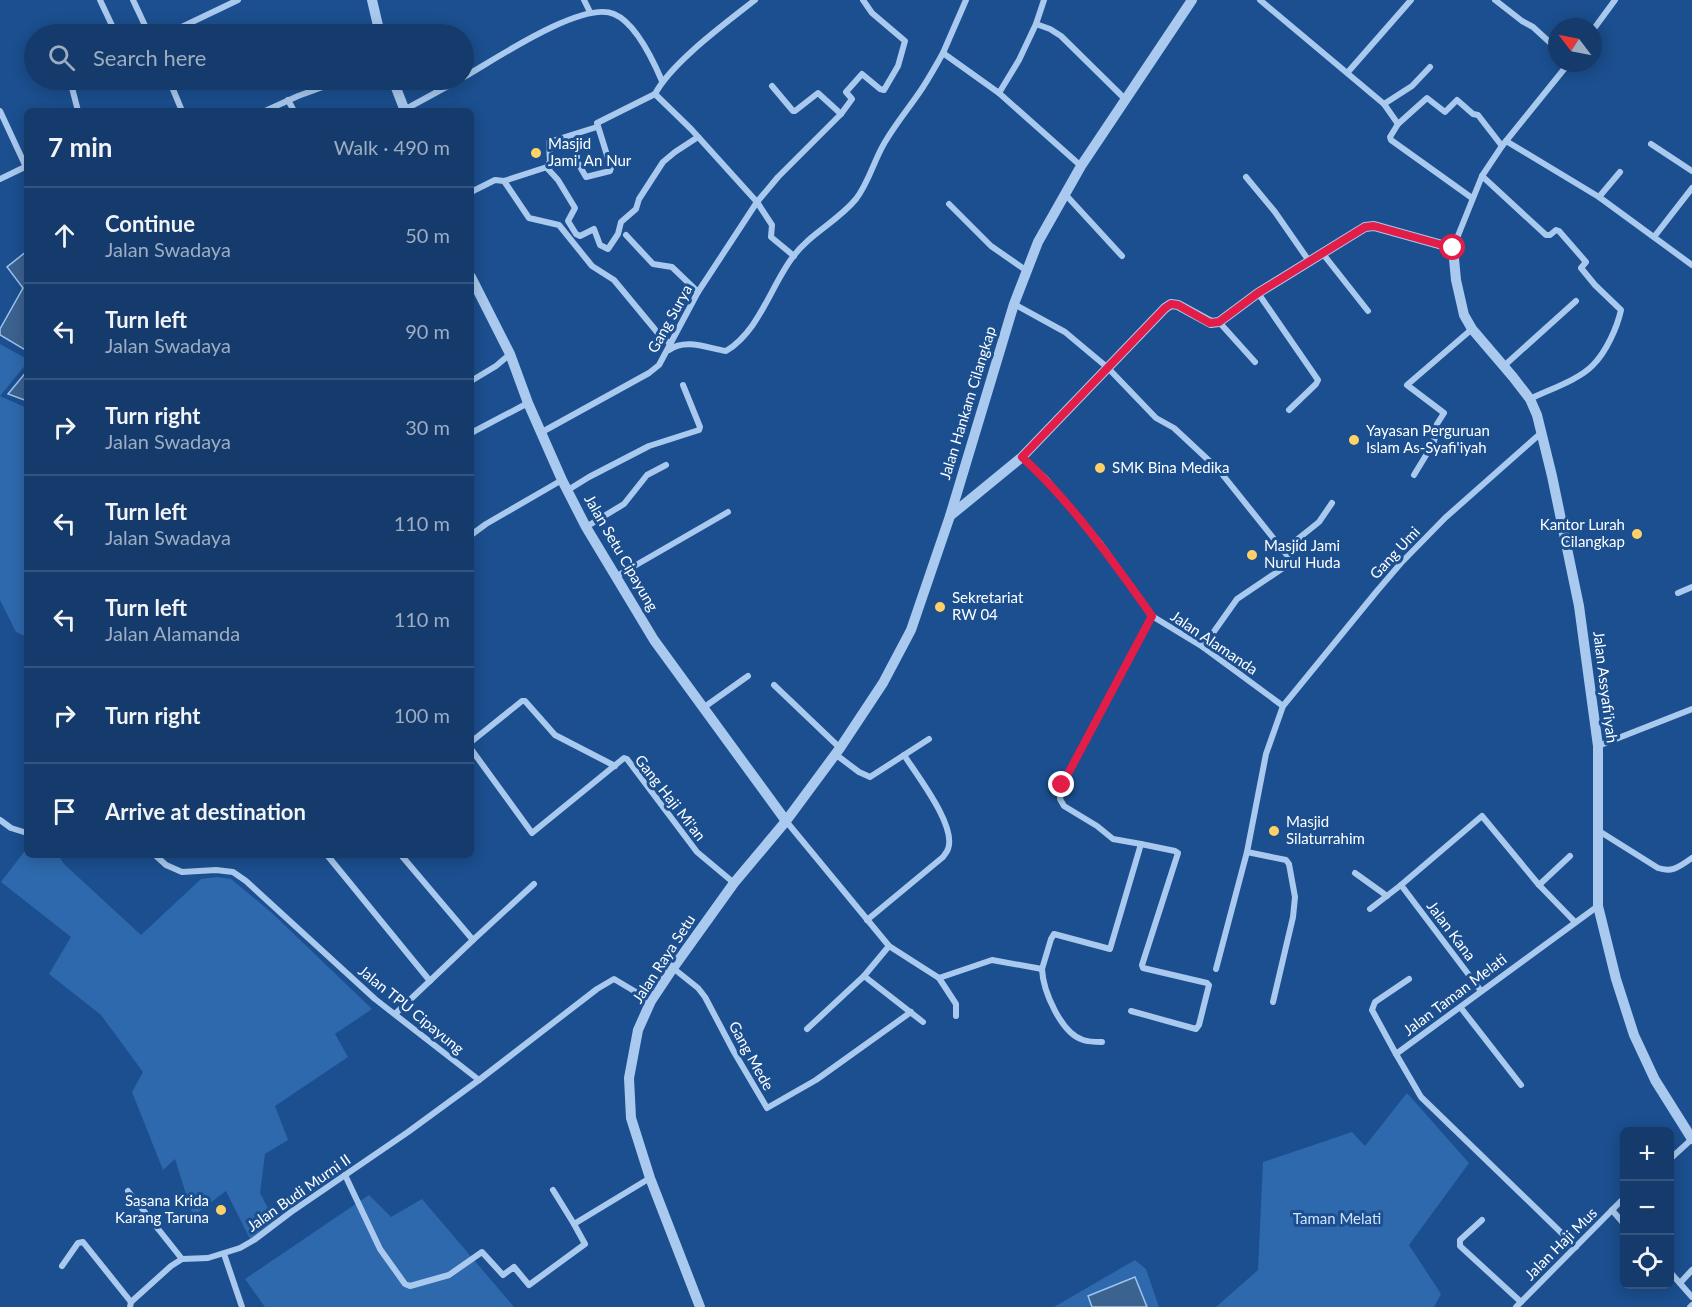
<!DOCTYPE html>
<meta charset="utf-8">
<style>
body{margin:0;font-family:Lato,sans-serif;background:#214673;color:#f1f3f6}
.controls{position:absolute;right:18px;bottom:18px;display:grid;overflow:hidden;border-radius:9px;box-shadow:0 3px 15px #0003}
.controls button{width:54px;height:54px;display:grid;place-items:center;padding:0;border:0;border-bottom:2px solid #33557e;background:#143b6b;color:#f1f3f6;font:30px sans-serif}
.compass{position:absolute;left:1548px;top:18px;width:54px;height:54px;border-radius:50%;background:#143b6b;box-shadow:0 3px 15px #0003;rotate:302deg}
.stop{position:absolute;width:18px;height:18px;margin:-14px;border:4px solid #e11d48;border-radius:50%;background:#fff}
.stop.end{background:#e11d48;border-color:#fff;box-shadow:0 2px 6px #0008}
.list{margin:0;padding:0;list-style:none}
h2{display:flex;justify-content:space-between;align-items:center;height:78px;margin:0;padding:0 24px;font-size:26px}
h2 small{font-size:20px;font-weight:400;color:#9dadc1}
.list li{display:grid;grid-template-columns:39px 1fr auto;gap:18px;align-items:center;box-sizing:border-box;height:96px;padding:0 24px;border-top:2px solid #33557e}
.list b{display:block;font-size:22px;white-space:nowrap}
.list p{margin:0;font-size:20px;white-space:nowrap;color:#9dadc1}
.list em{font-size:20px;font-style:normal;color:#9dadc1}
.icon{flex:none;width:33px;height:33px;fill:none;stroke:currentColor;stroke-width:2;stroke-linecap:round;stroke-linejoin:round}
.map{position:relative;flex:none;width:1692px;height:1307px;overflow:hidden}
.search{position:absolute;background:#143b6b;box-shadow:0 3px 15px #0003;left:24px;top:24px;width:450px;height:66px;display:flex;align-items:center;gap:15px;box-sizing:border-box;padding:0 21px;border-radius:33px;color:#9dadc1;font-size:22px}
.panel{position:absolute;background:#143b6b;box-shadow:0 3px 15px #0003;left:24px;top:108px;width:450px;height:750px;border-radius:9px}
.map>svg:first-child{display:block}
.green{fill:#2e69ad}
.water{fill:#3c6290;stroke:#9cc4f0;stroke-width:1.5}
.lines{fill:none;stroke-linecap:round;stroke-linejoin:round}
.minor{stroke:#a9c9ee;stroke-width:6}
.tertiary{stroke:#a9c9ee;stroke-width:10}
.route{stroke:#e11d48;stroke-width:8}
.poi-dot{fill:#ffd166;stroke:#1b4f8f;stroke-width:2}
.labels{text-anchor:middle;stroke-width:6;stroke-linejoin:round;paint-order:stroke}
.poi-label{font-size:15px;fill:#fff;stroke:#1b4f8f;text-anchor:start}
.street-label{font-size:15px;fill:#fff;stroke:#1b4f8f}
.park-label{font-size:15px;fill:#cfe3fa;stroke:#1b4f8f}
</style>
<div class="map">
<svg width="1692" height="1307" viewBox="0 0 1692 1307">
<rect width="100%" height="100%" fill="#1b4f8f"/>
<g class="green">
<polygon points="0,344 27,359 27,363 0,396 27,408 27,637 16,632 0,600"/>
<polygon points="27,848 27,855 58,855 64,864 141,935 201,879 217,877 231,879 272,913 372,1009 335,1034 348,1057 275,1106 288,1140 265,1154 260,1193 276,1223 251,1241 226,1191 193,1216 175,1159 163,1170 132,1092 143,1072 101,1015 49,974 71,937 1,882"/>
<polygon points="1407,1093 1469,1163 1409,1245 1441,1294 1434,1307 1216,1307 1258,1270 1263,1162 1352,1132 1365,1146"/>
<polygon points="369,1195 391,1217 422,1199 514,1307 265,1307 245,1279"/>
<polygon points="1135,1260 1146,1269 1159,1307 1054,1307"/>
</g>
<g class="water">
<polygon points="27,251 27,351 0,335 0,329 23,288 7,267"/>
<polygon points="27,371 27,401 8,394"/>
<polygon points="1135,1277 1147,1307 1092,1307 1088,1296"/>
</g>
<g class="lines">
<g class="minor">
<polyline points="100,0 116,34"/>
<polyline points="133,0 149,34"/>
<polyline points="584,0 590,12"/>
<path d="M 755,0 C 726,23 672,62 655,94 L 691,129 L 757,202 L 772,225 L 771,237 L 794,256"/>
<polyline points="966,0 943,53 999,93 1081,166"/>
<polyline points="1260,0 1384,104 1398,124"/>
<polyline points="1495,0 1522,21 1533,27 1557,49"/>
<polyline points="1036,24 1050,29 1061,36 1126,100"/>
<polyline points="1593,30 1615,0"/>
<polyline points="167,34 238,0"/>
<polyline points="1348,72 1411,0"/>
<path d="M 464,77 C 494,60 582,0 614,14 C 636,23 653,60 662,81"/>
<polyline points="70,80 78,111"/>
<polyline points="170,82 182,111"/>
<polyline points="772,86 793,111 795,111 818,93 841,114"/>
<polyline points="999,93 1019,60 1036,24 1044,0"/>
<polyline points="288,100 294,111"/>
<polyline points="1384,104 1412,86 1430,67"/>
<polyline points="404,110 459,80"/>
<polyline points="0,111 26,167"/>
<polyline points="265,111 298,96 342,80"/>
<polyline points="597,127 549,142 550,161 547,168 558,180 575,208 568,221 576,234 580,236 594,229 600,245 608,249 618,234 621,222 636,209 639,199 663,162 675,152 698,137"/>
<polyline points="1506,141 1599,197 1692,265"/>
<polyline points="1651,144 1692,171"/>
<path d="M 1482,176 L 1546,235 L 1550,235 L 1556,230 L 1559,231 L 1586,262 L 1581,268 L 1595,285 L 1621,310 C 1617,328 1606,352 1593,365 C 1579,380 1548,390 1530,399"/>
<polyline points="1246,177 1275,212 1309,261"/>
<polyline points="0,179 27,166"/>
<polyline points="504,181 529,218 559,225 592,266 614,280 662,338 671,344"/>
<polyline points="471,192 495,180 504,181 575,158 586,177 610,171 611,168 597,123 655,94"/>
<polyline points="1065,194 1122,256"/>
<polyline points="1599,197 1620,172"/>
<polyline points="1472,198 1391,140 1390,137 1398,124 1427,98 1445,112 1457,100 1473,114 1478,115 1502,146"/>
<polyline points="949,204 991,246 1027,271"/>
<polyline points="626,235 653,264 672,267 698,292"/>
<polyline points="1654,237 1692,188"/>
<polyline points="1453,248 1482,176 1502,146 1569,63"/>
<polyline points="1323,254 1368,311"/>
<polyline points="1258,293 1318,380 1316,384 1289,410"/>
<polyline points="1014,304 1065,332 1108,368 1156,418 1174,428 1218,469 1290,559 1289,564 1237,599 1203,647"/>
<polyline points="1219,322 1255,362"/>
<path d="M 669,350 C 686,338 707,348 726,351 C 759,331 770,288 792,258 C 809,234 837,222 856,199 C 869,182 874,160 885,142 C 895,125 908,109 919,93 C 928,80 935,67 943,53"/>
<polyline points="1505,365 1576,301"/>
<polyline points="471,381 496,366 510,354"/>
<polyline points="542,432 649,373 659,365 698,292 757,202 778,177 841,114 852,99 846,92 862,74 880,89 884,90 898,66 905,41 872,13 863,0"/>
<polyline points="471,433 528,403"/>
<polyline points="1022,457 1046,479 1100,543 1152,616 1203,647 1283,706"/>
<polyline points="1414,475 1434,442 1437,424 1444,413 1407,385 1472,329"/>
<polyline points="568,490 589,477 649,446 699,430 700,427 683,385"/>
<polyline points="586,527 624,504 647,475 666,465"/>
<polyline points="471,535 486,524 562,480"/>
<polyline points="1284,550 1319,522 1332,503"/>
<polyline points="617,576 728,512"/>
<polyline points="1678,593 1692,587"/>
<polyline points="774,685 840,748"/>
<polyline points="703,708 748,676"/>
<polyline points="471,742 522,701 525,701 555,735 615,766"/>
<polyline points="1598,746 1692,709"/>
<polyline points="471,749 532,833 624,758 627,759 697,852 734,883"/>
<polyline points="835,754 859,772 870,777 929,739"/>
<polyline points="0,820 11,828 27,833"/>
<polyline points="786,821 889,946 939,978 992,960 1042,969 1051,939 1054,934 1110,949 1141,844 1113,839 1097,826 1064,806 1060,799 1062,785 1152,616"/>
<path d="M 1599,831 L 1658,868 C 1673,873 1680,866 1692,858"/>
<polyline points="1247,852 1286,860 1289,864 1295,897 1293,917 1273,1002"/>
<polyline points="155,855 166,865 182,872 216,870 233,872 246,881 375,999 479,1080 597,989 614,979 651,1001"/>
<polyline points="327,855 430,981"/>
<polyline points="401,855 473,940 534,884"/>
<polyline points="1355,873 1387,896"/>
<polyline points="1401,885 1481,991"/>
<polyline points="1539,885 1570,856"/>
<polyline points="1370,909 1401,885 1482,816 1539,885 1575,922"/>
<path d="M 867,920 L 943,857 C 945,854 947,852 948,849 C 957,826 916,774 904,755"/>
<polyline points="673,968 698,988 705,997 734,1052 767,1108 816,1080 911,1012"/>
<path d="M 1042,969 C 1043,991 1061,1033 1083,1040 C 1089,1042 1096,1042 1102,1042"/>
<polyline points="1216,969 1247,852 1266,754 1283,706 1377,591 1401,563 1445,518 1541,433"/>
<polyline points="864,976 923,1022"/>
<polyline points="939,978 956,1004 956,1016"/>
<polyline points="1461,1008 1521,1085"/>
<polyline points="1131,1011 1196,1029 1199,1025 1209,985 1207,983 1143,968 1142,965 1178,853 1175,851 1141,844"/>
<polyline points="395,1014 473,940"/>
<polyline points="807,1029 864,976 889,946"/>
<polyline points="1396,1054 1372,1010 1375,1002 1409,979"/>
<polyline points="1670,1159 1692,1139"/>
<polyline points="345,1175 380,1249 405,1284 410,1286 449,1275 482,1252 503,1275 514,1267 529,1285 585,1244 574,1224"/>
<polyline points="553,1190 574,1224 650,1178"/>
<polyline points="128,1191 182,1259"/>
<polyline points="1612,1210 1624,1224"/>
<polyline points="1482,1220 1460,1240 1460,1246 1521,1302"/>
<polyline points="1576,1247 1421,1097 1396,1054 1598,906"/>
<polyline points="224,1254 242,1307"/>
<polyline points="62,1266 78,1243 83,1242 131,1302"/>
<polyline points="1670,1272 1692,1297"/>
<polyline points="1680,1283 1692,1270"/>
<polyline points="130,1307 131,1302 171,1266 182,1259 208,1258 240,1248 254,1240 291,1212 408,1132 479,1080"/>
<polyline points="1516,1307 1624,1198"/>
<polyline points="1690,1307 1692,1305"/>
</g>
<g class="tertiary">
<polyline points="372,0 380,34"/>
<polyline points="393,80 405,111"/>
<polyline points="471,277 510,354 528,403 562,480 586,527 654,640 786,821"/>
<polyline points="950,516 1022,457 1165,308 1171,304 1178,305 1211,323 1219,322 1258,293 1365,227 1374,226 1453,248 1456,280 1464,315 1472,329 1513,377 1530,399 1537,415 1552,476 1579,606 1598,746 1598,906 1616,979 1634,1035 1655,1080 1692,1139"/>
<polyline points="700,1307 650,1178 631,1118 629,1078 638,1030 651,1001 673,968 734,883 786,821 840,748 883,683 911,630 950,516 1014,304 1038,242 1081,166 1192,0"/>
</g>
</g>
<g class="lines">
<path class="route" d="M 1062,785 L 1152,616 C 1112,560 1073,504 1022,457 L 1165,308 L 1171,304 L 1178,305 L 1210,323 L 1219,322 L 1258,293 L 1365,227 L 1374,226 L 1453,248"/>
</g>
<g class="poi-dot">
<circle cx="536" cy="153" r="6"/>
<circle cx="1354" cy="440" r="6"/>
<circle cx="1100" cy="468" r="6"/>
<circle cx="1637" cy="534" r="6"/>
<circle cx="1252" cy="555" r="6"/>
<circle cx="940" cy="607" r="6"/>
<circle cx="1274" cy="831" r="6"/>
<circle cx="221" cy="1210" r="6"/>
</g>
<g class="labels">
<g class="poi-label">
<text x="548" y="149">Masjid<tspan x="548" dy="17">Jami' An Nur</tspan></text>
<text x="1366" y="436">Yayasan Perguruan<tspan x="1366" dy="17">Islam As-Syafi'iyah</tspan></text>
<text x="1112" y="473">SMK Bina Medika</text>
<text x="1625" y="530" text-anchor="end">Kantor Lurah<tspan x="1625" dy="17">Cilangkap</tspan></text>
<text x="1264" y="551">Masjid Jami<tspan x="1264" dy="17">Nurul Huda</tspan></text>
<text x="952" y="603">Sekretariat<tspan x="952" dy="17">RW 04</tspan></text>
<text x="1286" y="827">Masjid<tspan x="1286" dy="17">Silaturrahim</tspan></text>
<text x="209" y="1206" text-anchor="end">Sasana Krida<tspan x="209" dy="17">Karang Taruna</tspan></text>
</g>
<g class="street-label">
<text transform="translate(670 319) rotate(-61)" y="5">Gang Surya</text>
<text transform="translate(968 403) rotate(-73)" y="5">Jalan Hankam Cilangkap</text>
<text transform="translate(621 553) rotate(60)" y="5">Jalan Setu Cipayung</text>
<text transform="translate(1395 553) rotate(-47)" y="5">Gang Umi</text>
<text transform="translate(1214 643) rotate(34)" y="5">Jalan Alamanda</text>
<text transform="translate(1605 687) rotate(83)" y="5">Jalan Assyafi'iyah</text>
<text transform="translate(670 798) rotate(52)" y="5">Gang Haji Mi'an</text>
<text transform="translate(1451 931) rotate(53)" y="5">Jalan Kana</text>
<text transform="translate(664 959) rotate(-57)" y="5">Jalan Raya Setu</text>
<text transform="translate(1455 995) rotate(-37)" y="5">Jalan Taman Melati</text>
<text transform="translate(411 1010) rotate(39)" y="5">Jalan TPU Cipayung</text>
<text transform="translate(751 1056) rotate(61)" y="5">Gang Mede</text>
<text transform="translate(299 1193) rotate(-35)" y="5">Jalan Budi Murni II</text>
<text transform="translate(1561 1244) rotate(-45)" y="5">Jalan Haji Mus</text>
</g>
<g class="park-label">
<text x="1337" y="1224">Taman Melati</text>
</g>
</g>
</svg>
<div class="controls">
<button>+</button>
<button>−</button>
<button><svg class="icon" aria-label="locate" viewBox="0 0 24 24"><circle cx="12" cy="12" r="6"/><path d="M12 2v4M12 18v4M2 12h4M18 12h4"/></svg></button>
</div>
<svg class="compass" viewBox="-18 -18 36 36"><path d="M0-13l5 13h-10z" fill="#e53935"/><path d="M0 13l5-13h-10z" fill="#9dadc1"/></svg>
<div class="stop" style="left:1453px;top:248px"></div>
<div class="stop end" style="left:1062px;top:785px"></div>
<div class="search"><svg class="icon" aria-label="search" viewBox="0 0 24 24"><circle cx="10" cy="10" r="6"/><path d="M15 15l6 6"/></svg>Search here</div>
<section class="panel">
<h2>7 min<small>Walk · 490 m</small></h2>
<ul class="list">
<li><svg class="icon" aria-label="ahead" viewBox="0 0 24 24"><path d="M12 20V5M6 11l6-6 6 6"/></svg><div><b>Continue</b><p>Jalan Swadaya</p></div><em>50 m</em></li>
<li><svg class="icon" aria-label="left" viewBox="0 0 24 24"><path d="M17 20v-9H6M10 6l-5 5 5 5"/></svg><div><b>Turn left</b><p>Jalan Swadaya</p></div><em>90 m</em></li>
<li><svg class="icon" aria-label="right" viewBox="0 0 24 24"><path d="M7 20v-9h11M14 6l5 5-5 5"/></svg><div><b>Turn right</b><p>Jalan Swadaya</p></div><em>30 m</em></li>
<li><svg class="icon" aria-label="left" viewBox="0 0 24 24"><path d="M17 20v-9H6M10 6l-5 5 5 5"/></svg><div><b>Turn left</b><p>Jalan Swadaya</p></div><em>110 m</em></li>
<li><svg class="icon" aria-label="left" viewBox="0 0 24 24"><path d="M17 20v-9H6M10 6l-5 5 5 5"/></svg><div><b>Turn left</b><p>Jalan Alamanda</p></div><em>110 m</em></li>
<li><svg class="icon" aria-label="right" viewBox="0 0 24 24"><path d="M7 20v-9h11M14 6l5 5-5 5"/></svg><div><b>Turn right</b></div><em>100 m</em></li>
<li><svg class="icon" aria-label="arrive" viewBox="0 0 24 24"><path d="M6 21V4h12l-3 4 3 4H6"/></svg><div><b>Arrive at destination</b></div></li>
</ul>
</section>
</div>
